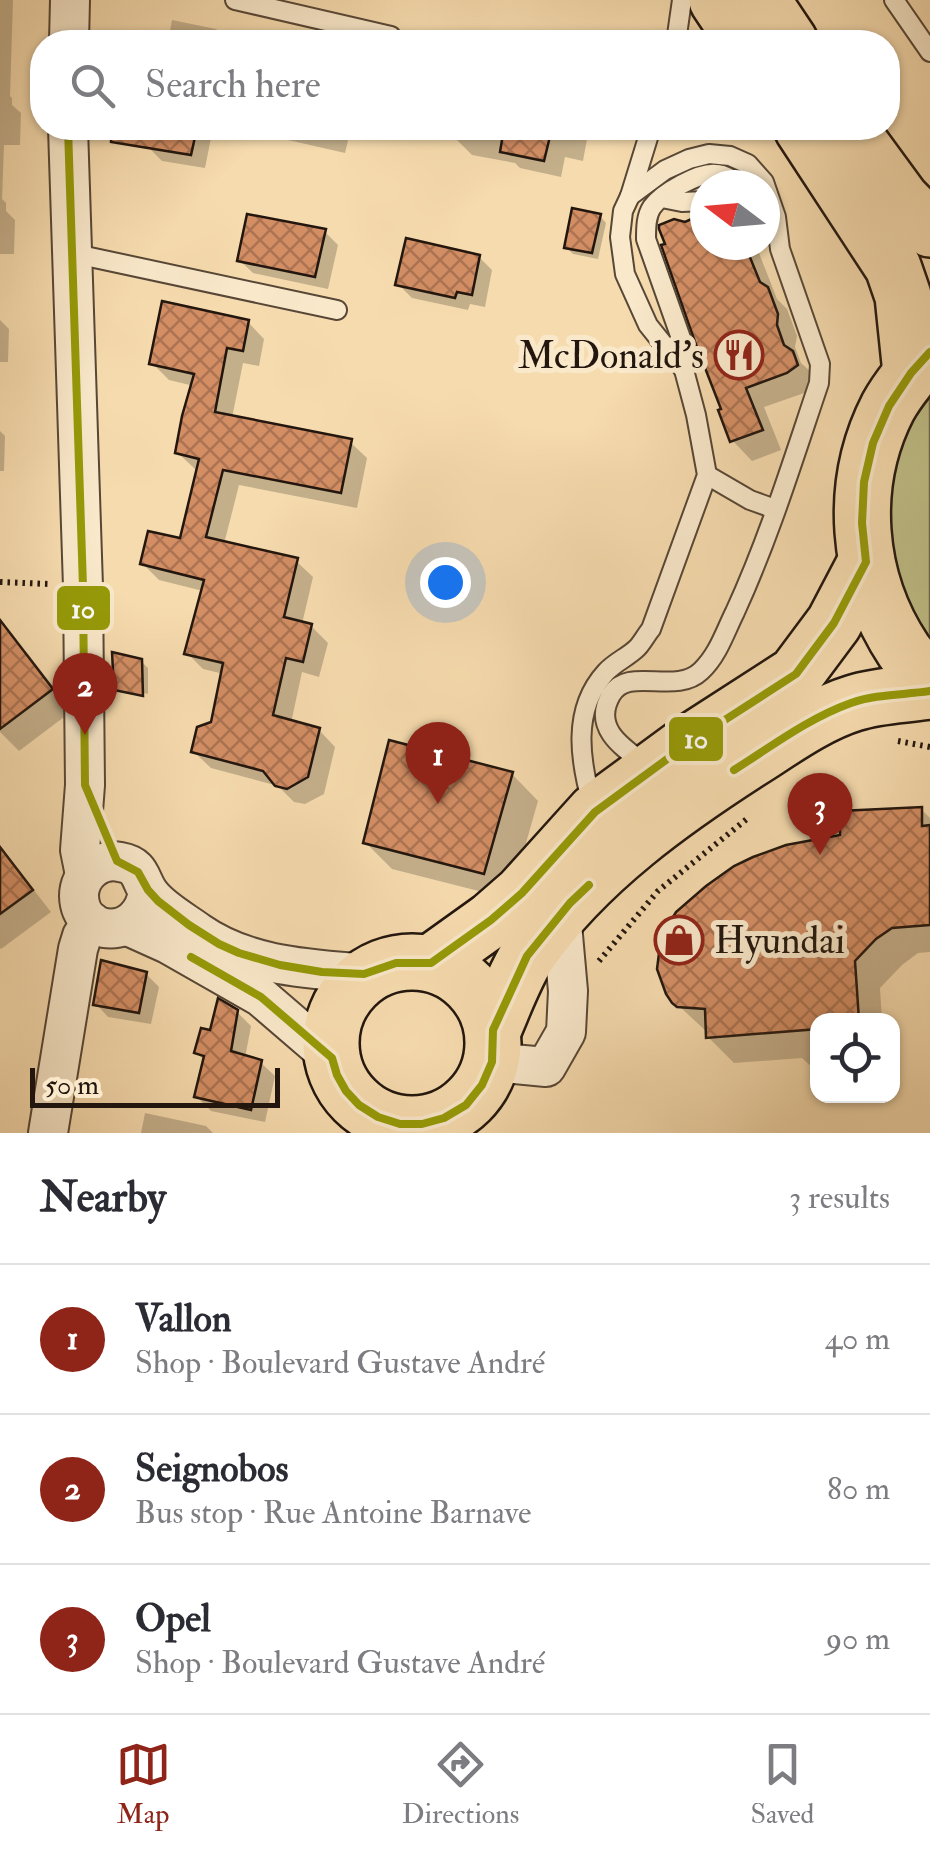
<!DOCTYPE html>
<meta charset="utf-8">
<style>
body{margin:0;font-family:"IM FELL Double Pica",serif;background:#f2f2f3;color:#2b2b33}
.controls{position:absolute;right:30px;bottom:30px;display:grid;overflow:hidden;border-radius:20px;box-shadow:0 2px 8px #0004}
.controls button{width:90px;height:90px;display:grid;place-items:center;padding:0;border:0;border-bottom:2px solid #e1e1e2;background:#fff;color:#2b2b33;font:50px sans-serif}
.compass{position:absolute;left:690px;top:170px;width:90px;height:90px;border-radius:50%;background:#fff;box-shadow:0 2px 8px #0004;rotate:286deg}
.scale{position:absolute;left:30px;bottom:25px;width:250px;box-sizing:border-box;padding-left:10px;border:5px solid #22160e;border-top:0;font-size:28px;line-height:35px;white-space:nowrap;color:#22160e;-webkit-text-stroke:8px #f9e8ca;paint-order:stroke}
.you{position:absolute;left:445px;top:582px;width:35px;height:35px;margin:-25px;border:8px solid #fff;border-radius:50%;background:#1a73e8;box-shadow:0 0 0 15px #1a73e833}
.badge{display:grid;place-items:center;width:65px;height:65px;border-radius:50%;background:#8f2418;color:#fff;font-size:32px;font-weight:700}
.pin{position:absolute;translate:-50% -82px;filter:drop-shadow(0 2px 5px #0008)}
.pin::after{content:'';position:absolute;top:52px;width:35px;height:30px;background:inherit;clip-path:polygon(0 0,100% 0,50% 100%)}
.list{margin:0;padding:0;list-style:none}
h2{display:flex;justify-content:space-between;align-items:center;height:130px;margin:0;padding:0 40px;font-size:42px}
h2 small{font-size:32px;font-weight:400;color:#7c7c81}
.list li{display:grid;grid-template-columns:65px 1fr auto;gap:30px;align-items:center;box-sizing:border-box;height:150px;padding:0 40px;border-top:2px solid #e1e1e2}
.list b{display:block;font-size:38px;white-space:nowrap}
.list p{margin:0;font-size:32px;white-space:nowrap;color:#7c7c81}
.list em{font-size:32px;font-style:normal;color:#7c7c81}
.icon{flex:none;width:55px;height:55px;fill:none;stroke:currentColor;stroke-width:2;stroke-linecap:round;stroke-linejoin:round}
.map{position:relative;flex:none;width:930px;height:1133px;overflow:hidden}
.search{position:absolute;background:#fff;box-shadow:0 2px 8px #0004;left:30px;right:30px;top:30px;height:110px;display:flex;align-items:center;gap:25px;box-sizing:border-box;padding:0 35px;border-radius:40px;color:#7c7c81;font-size:38px}
.sheet{height:580px;background:#fff}
nav{display:flex;justify-content:space-around;align-items:center;box-sizing:border-box;height:140px;border-top:2px solid #e1e1e2;background:#fff;font-size:28px;color:#7c7c81}
nav a{display:grid;justify-items:center;gap:5px}
nav .on{color:#8f2418}
.map>svg:first-child{display:block}
.green{fill:#c0bf88;stroke:#716a4b;stroke-width:2.5}
.shadow{fill:#0003}
.building{fill:url(#building-cross-hatch);stroke:#22160e;stroke-width:2.5}
.lines{fill:none;stroke-linecap:round;stroke-linejoin:round}
.service-casing{stroke:#574736;stroke-width:22}
.minor-casing{stroke:#574736;stroke-width:42}
.primary-casing{stroke:#22160e;stroke-width:60}
.path{stroke:#22160e;stroke-width:6;stroke-dasharray:2.5 5;stroke-linecap:butt}
.service{stroke:#f9e8ca;stroke-width:18}
.minor{stroke:#f9e8ca;stroke-width:38}
.primary{stroke:#f6dbae;stroke-width:55}
.bus-1-casing{stroke:#f9e8ca;stroke-width:15}
.bus-1{stroke:#969a07;stroke-width:8}
.labels{text-anchor:middle;stroke-width:10;stroke-linejoin:round;paint-order:stroke}
.poi-label{font-size:38px;fill:#22160e;stroke:#f9e8ca;text-anchor:end}
.line-badge{stroke:#f9e8ca;stroke-width:4}
.badge-label{font-size:28px;text-anchor:middle;font-weight:bold;fill:#fff}
</style>
<div class="map">
<svg width="930" height="1133" viewBox="0 0 930 1133">
<defs>
<pattern id="building-cross-hatch" width="8" height="8" patternUnits="userSpaceOnUse" patternTransform="scale(2.5)"><rect width="8" height="8" fill="#d38e64"/><path d="M0 0l8 8M0 8l8-8" fill="none" stroke="#ab7351"/></pattern>
</defs>
<rect width="100%" height="100%" fill="#f6dbae"/>
<filter id="stains"><feTurbulence type="fractalNoise" baseFrequency=".002" numOctaves="4"/><feColorMatrix values="0 0 0 0 .2 0 0 0 0 .09 0 0 0 0 .02 0 0 0 .5 -.17"/></filter>
<radialGradient id="worn" r=".72"><stop offset=".6" stop-color="#630" stop-opacity="0"/><stop offset="1" stop-color="#630" stop-opacity=".3"/></radialGradient>
<polygon class="green" points="930,390 930,652 899,603 883,539 887,473 911,412"/>
<g class="shadow">
<polygon points="0,0 13,0 10,96 12,98 12,105 21,113 20,145 4,145 2,199 6,203 6,211 15,220 14,254 0,254"/>
<polygon points="172,20 216,29 230,42 168,42"/>
<polygon points="152,128 213,128 205,168 162,161 148,147"/>
<polygon points="276,128 351,128 345,153 288,140"/>
<polygon points="416,128 589,128 583,161 565,157 561,177 520,168 515,163 472,155 455,138 456,136"/>
<polygon points="600,216 606,223 598,259 573,254 566,247"/>
<polygon points="695,220 705,230 705,245 753,245 757,248 777,299 787,309 797,336 795,347 801,363 812,373 816,386 807,392 764,407 781,450 752,461 733,441 725,410 686,224"/>
<polygon points="325,232 338,245 328,289 253,273 239,260"/>
<polygon points="479,257 492,270 485,307 470,304 468,310 412,298 398,284"/>
<polygon points="0,311 0,320 9,329 8,362 0,362"/>
<polygon points="248,322 264,339 259,366 243,363 232,418 350,442 367,458 357,508 239,485 224,544 296,561 313,577 302,624 311,626 328,643 319,677 302,672 291,723 319,730 335,747 324,794 305,804 294,802 278,786 211,768 194,752 213,724 224,674 203,669 187,653 203,591 159,580 143,564 181,541 199,470 195,469 178,453 194,386 169,380 152,363"/>
<polygon points="0,431 5,436 4,471 0,471"/>
<polygon points="8,634 28,654 72,711 19,751 0,732 0,641"/>
<polygon points="141,661 148,668 148,694 119,688 119,692 116,689"/>
<polygon points="512,774 538,801 510,899 392,869 365,842"/>
<polygon points="921,809 930,818 930,952 918,953 902,965 880,988 882,1021 818,1021 818,1073 802,1058 734,1063 708,1037 708,1033 679,1006 842,838"/>
<polygon points="0,847 51,912 1,949 0,948"/>
<polygon points="146,974 159,987 151,1024 108,1017 96,1004"/>
<polygon points="237,1012 251,1026 245,1058 260,1062 275,1076 265,1122 211,1111 197,1097 205,1061 197,1053 212,1033"/>
<polygon points="145,1113 206,1126 213,1133 141,1133"/>
</g>
<g class="building">
<polygon points="112,128 197,128 191,155 111,142"/>
<polygon points="504,128 552,128 544,161 500,152"/>
<polygon points="572,208 601,214 592,253 564,248"/>
<polygon points="247,214 326,229 315,277 237,261"/>
<polygon points="696,217 705,239 705,245 745,245 760,282 768,287 778,314 777,325 784,345 793,351 798,365 787,373 746,388 763,430 730,442 718,410 721,409 695,342 661,245 665,244 659,229 659,225 674,219 685,222"/>
<polygon points="406,238 480,255 472,295 457,292 455,298 395,285"/>
<polygon points="162,301 249,320 243,351 227,348 215,412 352,439 341,493 223,470 206,537 298,558 284,617 312,624 303,662 286,658 273,715 320,728 308,777 287,789 275,786 263,771 191,752 197,727 211,722 223,663 184,654 204,580 140,564 148,531 180,538 199,459 175,453 182,416 194,374 149,364"/>
<polygon points="0,620 53,689 0,729"/>
<polygon points="112,652 142,659 143,696 114,690"/>
<polygon points="389,740 513,772 484,874 363,843"/>
<polygon points="922,807 922,826 930,825 930,925 892,928 876,939 855,961 859,1020 818,1020 818,1029 706,1038 705,1009 677,1007 672,1003 666,994 657,969 661,937 676,912 706,886 734,866 753,857 786,845 840,835 840,811"/>
<polygon points="0,847 33,890 0,914"/>
<polygon points="101,960 147,972 139,1013 93,1005"/>
<polygon points="218,998 238,1010 231,1051 262,1060 251,1110 194,1097 204,1056 194,1053 201,1028 210,1030"/>
</g>
<g class="lines">
<g class="service-casing">
<g id="service">
<polyline points="235,0 391,36"/>
<polyline points="894,0 930,52"/>
<polyline points="676,42 682,0"/>
<polyline points="630,196 651,128"/>
<polyline points="662,198 682,202 705,201"/>
<polyline points="71,253 337,310"/>
<path d="M 684,370 L 682,341 L 646,239 C 646,228 646,216 652,207 C 662,193 700,171 717,174 C 726,175 732,179 739,185"/>
<polyline points="707,475 750,500 775,509"/>
<path d="M 593,807 C 580,762 571,710 606,672 C 615,662 628,657 637,648 C 642,643 646,635 651,629 L 707,475 L 696,415 L 684,370 L 648,325 L 625,274 L 620,237 L 623,211 L 630,196 L 665,170 L 689,159 L 709,154 L 730,156 L 748,164 L 764,182 L 776,217 L 780,249 L 820,364 L 819,383 C 793,460 769,538 735,612 C 725,632 718,655 701,671 C 675,696 628,665 611,695 C 591,729 625,749 648,766"/>
</g>
</g>
<g class="minor-casing">
<g id="minor">
<polyline points="69,42 70,0"/>
<polyline points="68,128 83,587 85,785 80,850 85,875"/>
<path d="M 148,892 C 140,942 80,938 79,896 C 79,874 99,858 120,862 C 143,866 139,880 150,894 C 161,909 183,921 198,932 C 248,967 310,969 369,974"/>
<polyline points="128,926 168,944 261,997 332,1058"/>
<polyline points="492,1062 546,1067 566,1032 568,991 561,913"/>
<polyline points="48,1133 78,949 82,936 92,922"/>
</g>
</g>
<g class="primary-casing">
<g id="primary">
<polyline points="717,0 745,42"/>
<polyline points="762,0 790,42"/>
<polyline points="802,128 893,267 903,296 911,373"/>
<polyline points="849,128 901,199 930,229"/>
<path d="M 930,352 C 915,369 899,387 888,407 C 848,485 856,579 904,651 C 911,661 921,670 930,680"/>
<circle cx="412" cy="1043" r="81"/>
<polyline points="431,963 491,920 522,893 595,812 689,743 796,674 834,623 866,562"/>
<path d="M 493,1030 C 504,1005 514,976 529,953 C 587,870 675,808 760,754 C 789,735 821,713 854,703 C 879,695 905,695 930,691"/>
</g>
</g>
<g class="path">
<polyline points="0,582 49,584"/>
<polyline points="898,741 930,747"/>
<polyline points="599,961 658,891 748,818"/>
</g>
<use href="#service" class="service"/>
<use href="#minor" class="minor"/>
<use href="#primary" class="primary"/>
<g class="bus-1-casing">
<g id="bus-1">
<polyline points="68,128 83,587 85,785 117,861 138,872 148,890 158,901 189,925 219,944 239,953 280,965 322,972 364,974 396,963 431,963 491,920 522,893 595,812 689,743 796,674 834,623 866,562 862,523 864,482 873,443 889,406 911,373 930,352"/>
<path d="M 734,770 C 772,746 809,718 851,703 C 876,694 904,695 930,691"/>
<polyline points="191,957 261,997 332,1058 337,1075 346,1091 359,1105 378,1117 400,1124 422,1124 444,1118 466,1105 482,1085 492,1062 493,1030 527,956 570,903 589,885"/>
</g>
</g>
<use href="#bus-1" class="bus-1"/>
</g>
<defs>
<g id="restaurant-ring" transform="scale(2.5)"><circle r="9.5" fill="#f9e8ca" stroke="#8f2418" stroke-width="1.5"/><path d="M-5-6h1v4h1v-4h1v4h1v-4h1v5L-1.5 .5V6h-2V.5L-5-1ZM5-6V6H3V1.5H1.5Q1.5-4 5-6Z" fill="#8f2418"/></g>
<g id="shop-ring" transform="scale(2.5)"><circle r="9.5" fill="#f9e8ca" stroke="#8f2418" stroke-width="1.5"/><path d="M-5-2.5h2.3a2.7 3.5 0 0 1 5.4 0H5L5.5 6h-11ZM-1.5-2.5h3a1.5 2.3 0 0 0-3 0Z" fill="#8f2418"/></g>
</defs>
<g fill-rule="evenodd">
<use href="#restaurant-ring" x="739" y="355"/>
<use href="#shop-ring" x="679" y="940"/>
</g>
<g class="labels">
<g class="poi-label">
<text x="704" y="368">McDonald's</text>
<text x="714" y="953" text-anchor="start">Hyundai</text>
</g>
</g>
<g class="line-badge">
<rect x="55" y="584" width="57" height="48" rx="10" fill="#969a07"/>
<rect x="667" y="715" width="58" height="48" rx="10" fill="#969a07"/>
</g>
<g class="badge-label">
<text x="83" y="618">10</text>
<text x="696" y="748">10</text>
</g>
<rect width="100%" height="100%" filter="url(#stains)"/>
<rect width="100%" height="100%" fill="url(#worn)"/>
</svg>
<div class="controls">
<button><svg class="icon" aria-label="locate" viewBox="0 0 24 24"><circle cx="12" cy="12" r="6"/><path d="M12 2v4M12 18v4M2 12h4M18 12h4"/></svg></button>
</div>
<svg class="compass" viewBox="-18 -18 36 36"><path d="M0-13l5 13h-10z" fill="#e53935"/><path d="M0 13l5-13h-10z" fill="#7c7c81"/></svg>
<div class="scale">50 m</div>
<div class="you"></div>
<div class="pin badge" style="left:438px;top:804px">1</div>
<div class="pin badge" style="left:85px;top:735px">2</div>
<div class="pin badge" style="left:820px;top:855px">3</div>
<div class="search"><svg class="icon" aria-label="search" viewBox="0 0 24 24"><circle cx="10" cy="10" r="6"/><path d="M15 15l6 6"/></svg>Search here</div>
</div>
<section class="sheet">
<h2>Nearby<small>3 results</small></h2>
<ul class="list">
<li><span class="badge">1</span><div><b>Vallon</b><p>Shop · Boulevard Gustave André</p></div><em>40 m</em></li>
<li><span class="badge">2</span><div><b>Seignobos</b><p>Bus stop · Rue Antoine Barnave</p></div><em>80 m</em></li>
<li><span class="badge">3</span><div><b>Opel</b><p>Shop · Boulevard Gustave André</p></div><em>90 m</em></li>
</ul>
</section>
<nav>
<a class="on"><svg class="icon" aria-label="map" viewBox="0 0 24 24"><path d="M3 6l6-2 6 2 6-2v14l-6 2-6-2-6 2zM9 4v14M15 6v14"/></svg>Map</a>
<a><svg class="icon" aria-label="directions" viewBox="0 0 24 24"><path d="M12 3l9 9-9 9-9-9zM9 14v-3h6M13 9l2 2-2 2"/></svg>Directions</a>
<a><svg class="icon" aria-label="saved" viewBox="0 0 24 24"><path d="M7 4h10v16l-5-4-5 4z"/></svg>Saved</a>
</nav>
